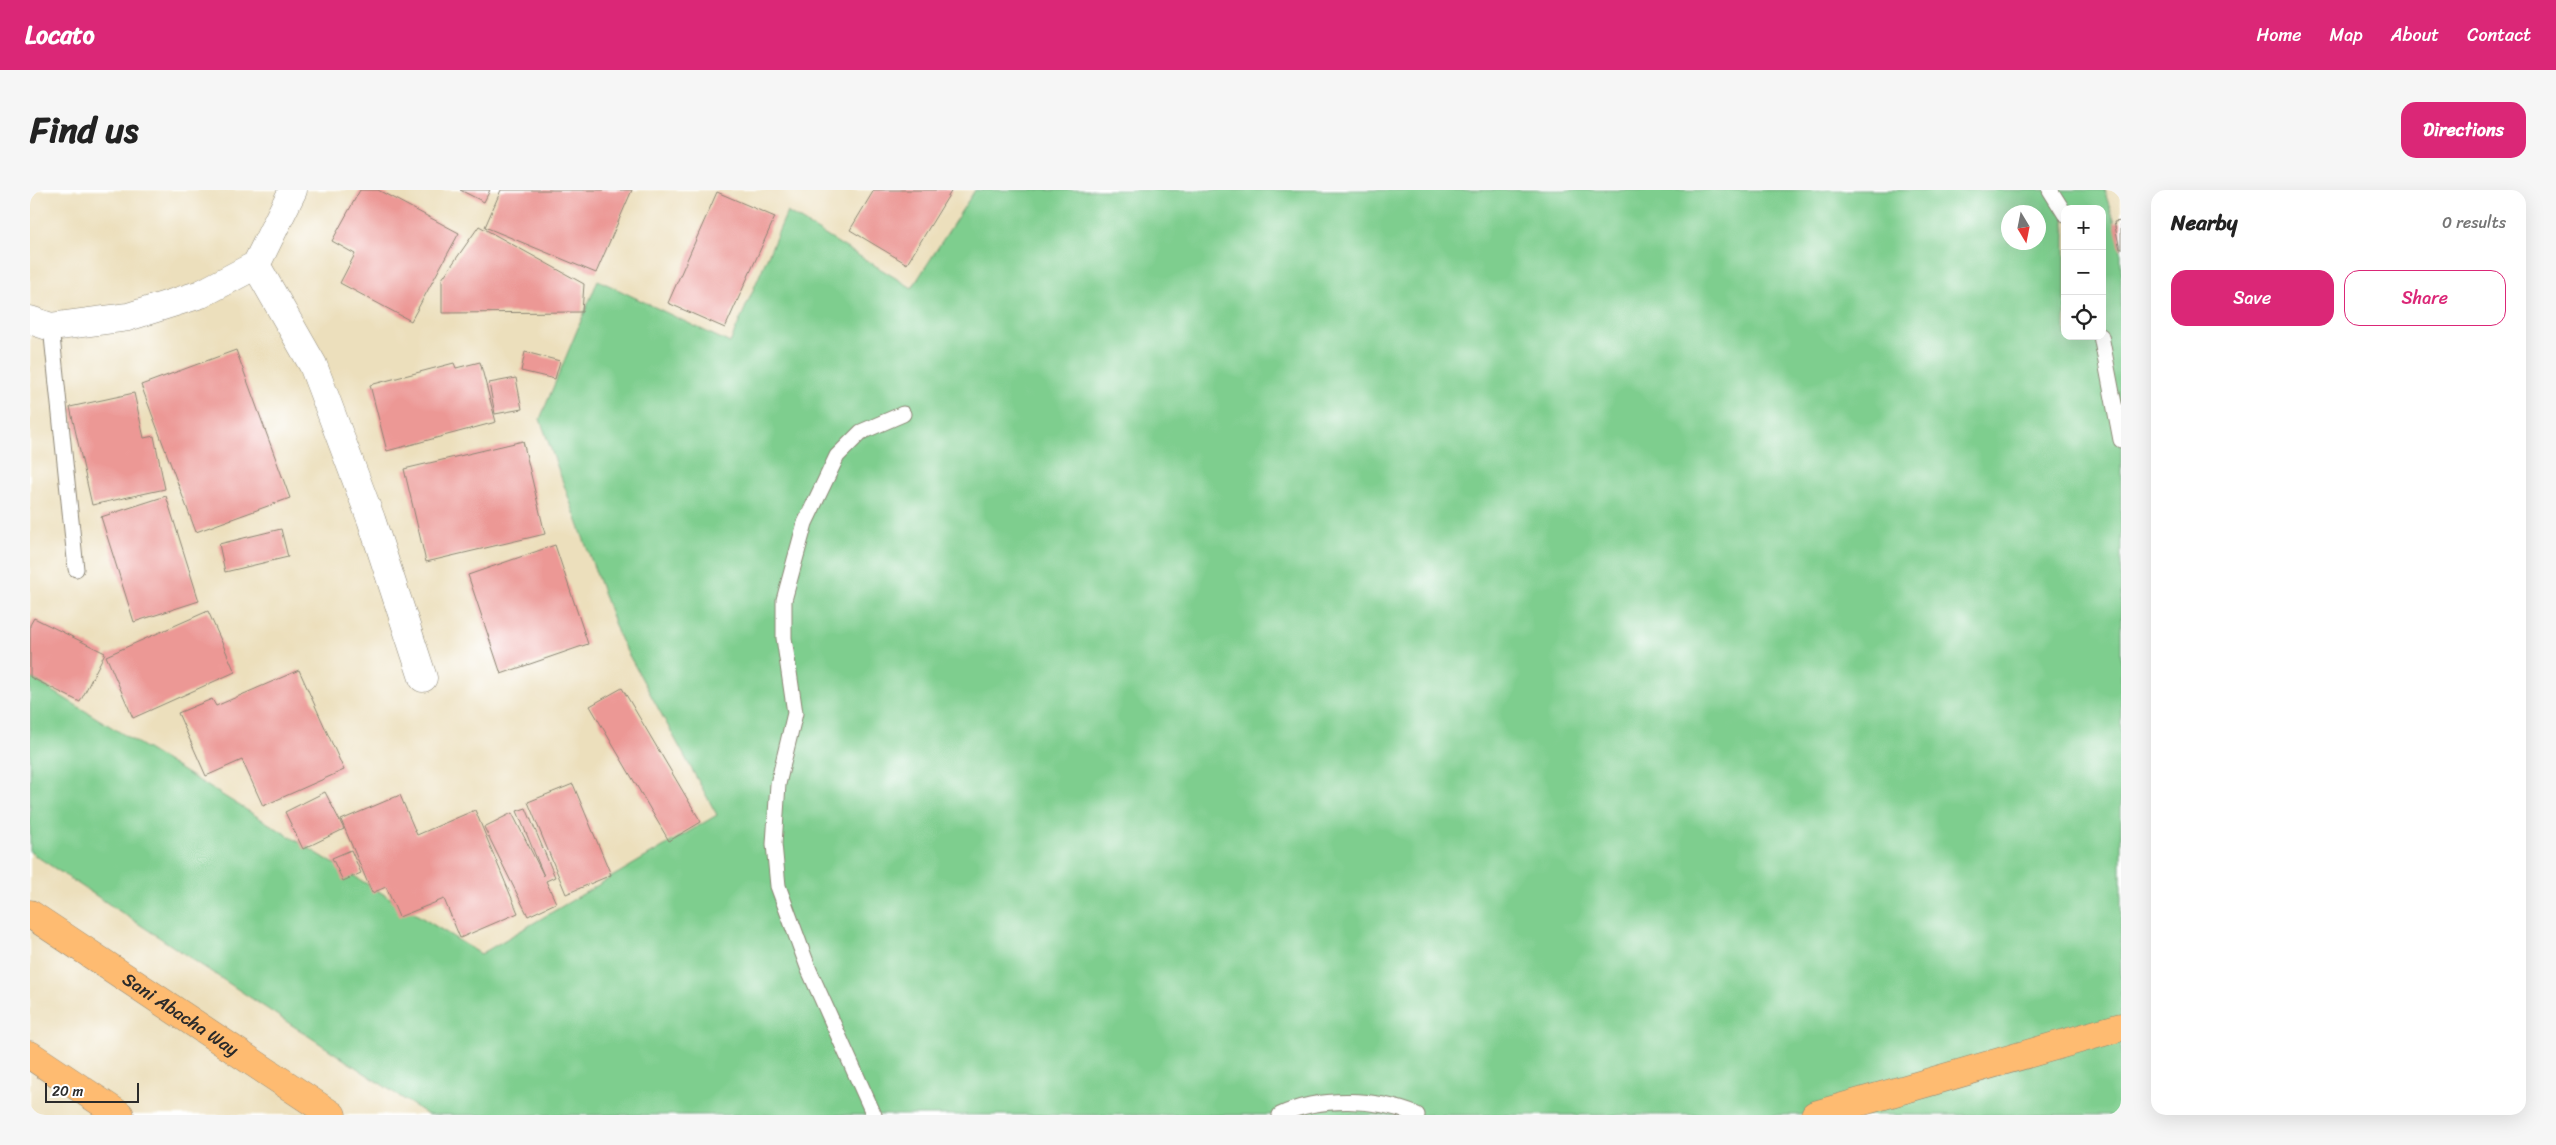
<!DOCTYPE html>
<meta charset="utf-8">
<style>
body{margin:0;font-family:Sriracha,sans-serif;background:#f6f6f6;color:#222}
.controls{position:absolute;right:15px;top:15px;display:grid;overflow:hidden;border-radius:10px;box-shadow:0 5px 20px #0002}
.controls button{width:45px;height:45px;display:grid;place-items:center;padding:0;border:0;border-bottom:1px solid #e0e0e0;background:#fff;color:#222;font:25px sans-serif}
.compass{position:absolute;left:1971px;top:15px;width:45px;height:45px;border-radius:50%;background:#fff;box-shadow:0 5px 20px #0002;rotate:170deg}
.scale{position:absolute;left:15px;bottom:12px;width:94px;box-sizing:border-box;padding-left:5px;border:2px solid #2b2b2b;border-top:0;font-size:14px;line-height:18px;white-space:nowrap;color:#2b2b2b;-webkit-text-stroke:4px #fff;paint-order:stroke}
.list{margin:0;padding:0;list-style:none}
h2{display:flex;justify-content:space-between;align-items:center;height:65px;margin:0;padding:0 20px;font-size:21px}
h2 small{font-size:16px;font-weight:400;color:#767676}
.actions{display:flex;gap:10px;padding:15px 20px}
.actions a{flex:1;padding:11px 0;border:1px solid #db2777;border-radius:15px;text-align:center;font-size:18px;color:#db2777}
.actions .main{background:#db2777;color:#fff}
.icon{flex:none;width:28px;height:28px;fill:none;stroke:currentColor;stroke-width:2;stroke-linecap:round;stroke-linejoin:round}
.map{position:relative;flex:none;width:2091px;height:925px;overflow:hidden;border-radius:15px}
header{display:flex;align-items:center;gap:30px;box-sizing:border-box;height:70px;padding:0 25px;background:#db2777;color:#fff}
header strong{font-size:24px}
nav{display:flex;gap:28px;margin-inline-start:auto;font-size:18px}
.intro{display:flex;align-items:center;justify-content:space-between;box-sizing:border-box;height:120px;padding:0 30px}
h1{margin:0;font-size:35px}
.button{padding:12px 22px;border-radius:15px;background:#db2777;color:#fff;font-size:18px;font-weight:700}
main{display:flex;gap:30px;padding:0 30px}
aside{flex:1;background:#fff;border-radius:15px;box-shadow:0 5px 20px #0002}
.map>svg:first-child{display:block}
.green{fill:#7ece8e;stroke:#547c5c;fill-rule:evenodd}
.building{fill:#ec9895}
.lines{fill:none;stroke-linecap:round;stroke-linejoin:round}
.service-casing{stroke:#8c8574;stroke-width:17}
.minor-casing{stroke:#8c8574;stroke-width:29}
.motorway-casing{stroke:#8c8574;stroke-width:29}
.service{stroke:#fff;stroke-width:15}
.minor{stroke:#fff;stroke-width:28}
.motorway{stroke:#febb71;stroke-width:28}
.labels{text-anchor:middle;stroke-width:4;stroke-linejoin:round;paint-order:stroke}
.street-label{font-size:18px;fill:#2b2b2b;stroke:#fff}
</style>
<header>
<strong>Locato</strong>
<nav><a>Home</a><a>Map</a><a>About</a><a>Contact</a></nav>
</header>
<div class="intro"><h1>Find us</h1><a class="button">Directions</a></div>
<main>
<div class="map">
<svg width="2091" height="925" viewBox="0 0 2091 925">
<rect width="100%" height="100%" fill="#fff"/>
<filter id="ink" filterUnits="userSpaceOnUse"><feTurbulence type="fractalNoise" baseFrequency=".02" numOctaves="2"/><feDisplacementMap in="SourceGraphic" scale="10" xChannelSelector="R" yChannelSelector="G"/><feConvolveMatrix kernelMatrix="1 2 1 2 8 2 1 2 1" color-interpolation-filters="sRGB"/></filter>
<filter id="wash" filterUnits="userSpaceOnUse"><feTurbulence type="fractalNoise" baseFrequency=".0096" numOctaves="4" result="noise"/><feDisplacementMap in="SourceGraphic" scale="20" xChannelSelector="R" yChannelSelector="G"/><feGaussianBlur stdDeviation="1.12" result="paint"/><feColorMatrix in="noise" values="0 0 0 0 0 0 0 0 0 0 0 0 0 0 0 0 0 1.4 0 .05"/><feComposite in="paint" operator="in"/></filter>
<g filter="url(#wash)">
<rect width="100%" height="100%" fill="#ecdfbc"/>
<path class="green" d="M 945,0 L 2074,0 L 2091,50 L 2091,925 L 398,925 L 0,662 L 0,487 L 451,764 L 687,625 L 590,449 L 510,229 L 568,90 L 700,153 L 757,22 L 882,98 ZM 2035,19 L 2072,19 L 2072,146 L 2035,146 ZM 1978,22 L 2008,22 L 2008,52 L 1978,52 Z"/>
<g id="blocks">
<g class="building">
<polygon points="330,0 348,0 429,43 381,131 310,93 325,64 302,51"/>
<polygon points="430,0 460,0 454,12"/>
<polygon points="471,0 602,0 566,83 455,37"/>
<polygon points="844,0 922,0 877,74 820,40"/>
<polygon points="687,2 745,27 695,138 638,113"/>
<polygon points="2091,31 2091,59 2090,59 2084,32"/>
<polygon points="449,36 554,94 552,122 412,123 412,89"/>
<polygon points="206,160 260,308 166,342 111,195"/>
<polygon points="495,162 530,171 525,189 491,181"/>
<polygon points="450,172 466,232 357,261 340,195 424,173 426,178"/>
<polygon points="486,188 492,219 465,224 459,193"/>
<polygon points="104,203 114,248 124,246 135,299 62,315 40,217"/>
<polygon points="493,251 515,344 396,372 374,279"/>
<polygon points="136,306 169,411 104,432 71,327"/>
<polygon points="251,339 258,367 195,382 189,354"/>
<polygon points="525,355 558,454 471,484 438,385"/>
<polygon points="178,421 205,482 103,528 76,466"/>
<polygon points="4,428 75,463 50,512 0,487 0,435"/>
<polygon points="269,480 314,580 233,616 212,570 176,586 148,523 182,509 186,516"/>
<polygon points="592,498 671,632 639,651 560,516"/>
<polygon points="543,594 581,685 536,704 498,612"/>
<polygon points="295,602 314,639 273,659 255,622"/>
<polygon points="370,605 387,645 445,620 488,723 430,748 414,709 369,727 356,697 342,703 311,630"/>
<polygon points="496,618 525,687 516,691 526,713 498,726 454,637 482,623 514,686 487,621"/>
<polygon points="321,660 331,683 313,691 302,668"/>
</g>
</g>
</g>
<g filter="url(#ink)">
<use href="#blocks" fill-opacity="0" stroke="#8c8574" stroke-width="1"/>
<g class="lines">
<g class="service-casing">
<g id="service">
<polyline points="2020,0 2035,24"/>
<polyline points="21,137 46,379"/>
<polyline points="2071,146 2091,250"/>
<polyline points="844,925 779,780 748,696 744,654 748,594 765,523 754,448 754,410 775,333 807,266 831,242 873,224"/>
<path d="M 1250,925 C 1290,906 1347,908 1387,925"/>
</g>
</g>
<g class="minor-casing">
<g id="minor">
<polyline points="226,75 283,175 341,329 393,488"/>
<polyline points="0,130 21,137 98,127 171,104 226,75 263,0"/>
</g>
</g>
<g class="motorway-casing">
<g id="motorway">
<path id="s1" d="M 0,724 L 302,925"/>
<polyline points="0,865 90,925"/>
<polyline points="1785,925 2091,837"/>
</g>
</g>
<use href="#service" class="service"/>
<use href="#minor" class="minor"/>
<use href="#motorway" class="motorway"/>
</g>
</g>
<g class="labels">
<g class="street-label">
<text dy="6" stroke="none"><textPath href="#s1" startOffset="181">Sani Abacha Way</textPath></text>
</g>
</g>
</svg>
<div class="controls">
<button>+</button>
<button>−</button>
<button><svg class="icon" aria-label="locate" viewBox="0 0 24 24"><circle cx="12" cy="12" r="6"/><path d="M12 2v4M12 18v4M2 12h4M18 12h4"/></svg></button>
</div>
<svg class="compass" viewBox="-18 -18 36 36"><path d="M0-13l5 13h-10z" fill="#e53935"/><path d="M0 13l5-13h-10z" fill="#767676"/></svg>
<div class="scale">20 m</div>
</div>
<aside>
<h2>Nearby<small>0 results</small></h2>
<ul class="list">
</ul>
<div class="actions"><a class="main">Save</a><a>Share</a></div>
</aside>
</main>
